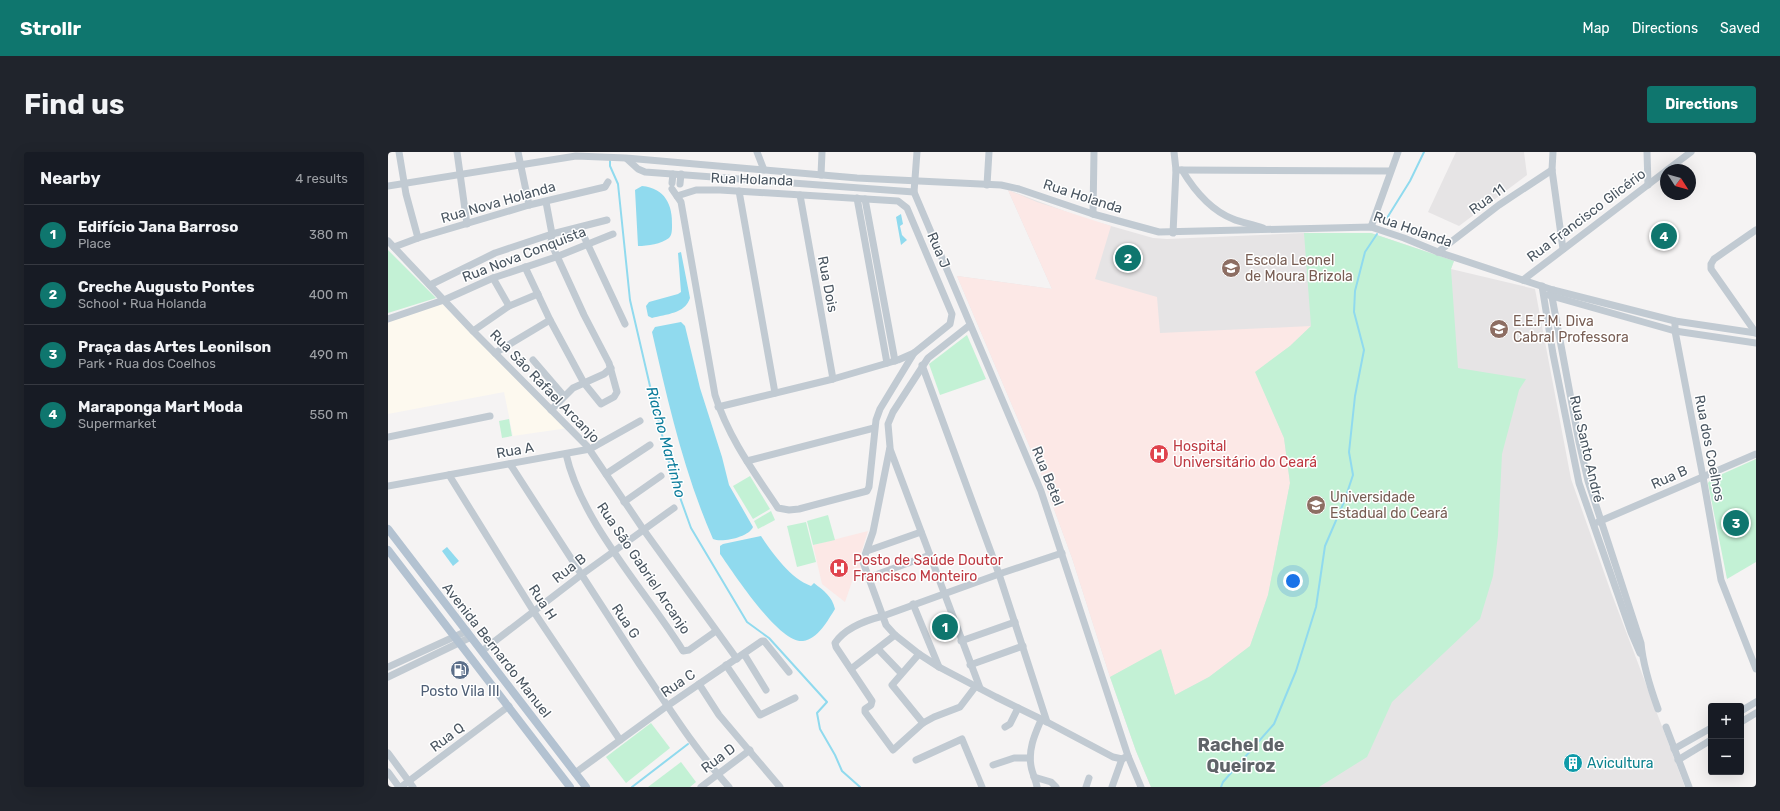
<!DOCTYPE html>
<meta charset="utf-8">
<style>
body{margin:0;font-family:Rubik,sans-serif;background:#20242c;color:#f1f3f6}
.controls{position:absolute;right:12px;bottom:12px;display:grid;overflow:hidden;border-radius:4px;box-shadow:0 4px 16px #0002}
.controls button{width:36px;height:36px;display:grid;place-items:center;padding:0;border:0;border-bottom:1px solid #363941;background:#171b24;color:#f1f3f6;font:20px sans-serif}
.compass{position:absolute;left:1272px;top:12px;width:36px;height:36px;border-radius:50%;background:#171b24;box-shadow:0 4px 16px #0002;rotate:126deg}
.you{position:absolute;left:905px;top:429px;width:14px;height:14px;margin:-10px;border:3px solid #fff;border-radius:50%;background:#1a73e8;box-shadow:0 0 0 6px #1a73e833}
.badge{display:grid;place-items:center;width:26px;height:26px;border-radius:50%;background:#0f766e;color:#fff;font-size:13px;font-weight:700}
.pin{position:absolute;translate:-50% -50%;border:2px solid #fff;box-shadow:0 1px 4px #0006}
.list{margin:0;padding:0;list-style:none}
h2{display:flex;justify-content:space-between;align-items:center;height:52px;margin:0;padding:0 16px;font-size:17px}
h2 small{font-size:13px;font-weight:400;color:#9ea1a6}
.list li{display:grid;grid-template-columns:26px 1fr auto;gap:12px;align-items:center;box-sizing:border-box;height:60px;padding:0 16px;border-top:1px solid #363941}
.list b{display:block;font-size:15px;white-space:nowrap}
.list p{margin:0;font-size:13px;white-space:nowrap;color:#9ea1a6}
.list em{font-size:13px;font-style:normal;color:#9ea1a6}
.map{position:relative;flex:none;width:1368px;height:635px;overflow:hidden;border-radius:4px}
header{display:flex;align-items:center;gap:24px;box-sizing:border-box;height:56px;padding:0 20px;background:#0f766e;color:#fff}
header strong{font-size:19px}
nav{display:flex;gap:22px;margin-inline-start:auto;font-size:14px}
.intro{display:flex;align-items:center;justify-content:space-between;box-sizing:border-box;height:96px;padding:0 24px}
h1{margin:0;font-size:28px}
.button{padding:10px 18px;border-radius:4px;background:#0f766e;color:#fff;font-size:14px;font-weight:700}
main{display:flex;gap:24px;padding:0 24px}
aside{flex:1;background:#171b24;border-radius:4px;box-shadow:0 4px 16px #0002}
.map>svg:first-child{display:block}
.commercial{fill:#fdf9ef}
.education{fill:#e6e4e5}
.medical{fill:#fce8e6}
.green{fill:#c3f1d5}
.water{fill:#90daee}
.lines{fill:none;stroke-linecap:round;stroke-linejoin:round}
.stream{stroke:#90daee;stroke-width:2}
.minor{stroke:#c1cad2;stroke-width:7}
.major{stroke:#b3c2d1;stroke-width:8}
.labels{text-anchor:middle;stroke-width:3;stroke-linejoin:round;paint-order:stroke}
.street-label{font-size:14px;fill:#4a5661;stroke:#fff}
.education-label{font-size:14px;fill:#785e54;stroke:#fff;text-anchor:start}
.health-label{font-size:14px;fill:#be3a42;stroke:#fff;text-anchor:start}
.service-label{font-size:14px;fill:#4e5e75;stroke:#fff}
.culture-label{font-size:14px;fill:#0d838f;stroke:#fff;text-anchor:start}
.water-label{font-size:15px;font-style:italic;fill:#0c7c9b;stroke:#fff}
.district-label{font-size:18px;font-weight:bold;fill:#5f6368;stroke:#fff}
</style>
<header>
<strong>Strollr</strong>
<nav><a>Map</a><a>Directions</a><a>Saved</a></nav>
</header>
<div class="intro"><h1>Find us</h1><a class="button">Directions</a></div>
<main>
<aside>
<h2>Nearby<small>4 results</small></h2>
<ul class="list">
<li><span class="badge">1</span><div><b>Edifício Jana Barroso</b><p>Place</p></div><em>380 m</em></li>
<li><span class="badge">2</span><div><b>Creche Augusto Pontes</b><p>School · Rua Holanda</p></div><em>400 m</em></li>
<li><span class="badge">3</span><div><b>Praça das Artes Leonilson</b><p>Park · Rua dos Coelhos</p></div><em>490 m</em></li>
<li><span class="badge">4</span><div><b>Maraponga Mart Moda</b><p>Supermarket</p></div><em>550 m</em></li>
</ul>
</aside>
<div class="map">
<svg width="1368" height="635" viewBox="0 0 1368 635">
<rect width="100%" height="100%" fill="#f5f3f3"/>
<polygon class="commercial" points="54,152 180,276 125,284 116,240 0,262 0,170"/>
<g class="education">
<polygon points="1068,0 1136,0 1139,23 1071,74 1040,60"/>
<polygon points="620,38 695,66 765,86 779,87 916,81 983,81 1066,109 1063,117 1147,137 1183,327 1223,440 1297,635 763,635 748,599 722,525 684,406 652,319 569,124 664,137"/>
</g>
<g class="medical">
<polygon points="620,38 649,50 723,74 707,127 769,145 772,181 923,174 902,194 868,220 896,286 902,331 880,443 862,494 821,525 787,543 773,498 722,525 684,406 652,319 569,124 664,137"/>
<polygon points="480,379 471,408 474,422 466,424 457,450 434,432 425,393"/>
</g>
<g class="green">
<polygon points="916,81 983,81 1066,109 1063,117 1070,216 1138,227 1131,238 1114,302 1110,383 1105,424 1092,467 1004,550 979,605 931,635 763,635 748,599 722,525 773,497 787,543 821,525 862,494 880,443 902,331 896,286 867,220 902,194 923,174"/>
<polygon points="0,98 48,146 0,161"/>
<polygon points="579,183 598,227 552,243 541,212"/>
<polygon points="121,267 124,284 114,286 111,269"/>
<polygon points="1368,307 1368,410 1339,427 1320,331 1323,327"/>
<polygon points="362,324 382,357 365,367 345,334"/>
<polygon points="383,359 387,368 370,377 366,369"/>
<polygon points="440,363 447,388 425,393 419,369"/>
<polygon points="418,370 428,410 409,415 399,374"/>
<polygon points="263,571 282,596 238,631 218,605"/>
<polygon points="293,610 308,630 302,635 260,635"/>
</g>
<g class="water">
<path d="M 254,34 C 277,36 285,53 284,74 C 284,78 284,83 281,86 C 273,92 260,94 250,94 L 247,38 Z"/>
<polygon points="513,62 515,72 512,74 514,83 519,88 513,93 508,65"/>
<path d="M 293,100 L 302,146 C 297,162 278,162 264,166 L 260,164 L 258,154 L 261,150 L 290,142 L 293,140 L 290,101 Z"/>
<path d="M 293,170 L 297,174 L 312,236 L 334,305 L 341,333 L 365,375 C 361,385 334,391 325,387 C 296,321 280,250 264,180 L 267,175 Z"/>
<path d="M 373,384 C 385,402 402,426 423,434 L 426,431 C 436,439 444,444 447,457 C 440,468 430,487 415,489 C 391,492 345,420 332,402 L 332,394 L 335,392 Z"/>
<polygon points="59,395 71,409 65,414 54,399"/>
</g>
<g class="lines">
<g class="stream">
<polyline points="222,7 222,14 230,32 242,148 265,247 285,326 303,376 359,470 381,486 439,550 429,561 432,577 447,603 454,619 472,635"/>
<polyline points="999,66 1022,29 1036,0"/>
<polyline points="244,635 300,592"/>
<polyline points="833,635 835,630 886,572 908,519 928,455 937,394 956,350 965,323 961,300 967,244 976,198 966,160 967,139 977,100 989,82"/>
</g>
<g class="minor">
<polyline points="11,0 18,42 30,86"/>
<polyline points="69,0 79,72"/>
<polyline points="130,0 141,53"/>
<polyline points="369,0 376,18"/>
<polyline points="529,0 526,40 653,339 740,604 753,635"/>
<polyline points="1165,0 1164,18 1175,97"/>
<polyline points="1259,0 1260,33"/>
<polyline points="239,7 250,17 257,20 526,40"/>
<path d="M 788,18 L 794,18 C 806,38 822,58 845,67 C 854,71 865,72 875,76"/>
<polyline points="794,18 1002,19"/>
<polyline points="1279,18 1303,0"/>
<polyline points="433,23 434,0"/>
<polyline points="284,31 285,22"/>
<polyline points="292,32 293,22"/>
<polyline points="599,33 601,0"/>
<polyline points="0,34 188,4 238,6 469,26 613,33 631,37 705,62 771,80 983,75 1016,86 1050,100 1165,138 1287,169 1368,181"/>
<path d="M 284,37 L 293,50 L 327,243 C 340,285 366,320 390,356 L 401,358 L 411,357 L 479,339 L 481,335 L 488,268 L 492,257 L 526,201"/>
<polyline points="351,39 387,241"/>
<polyline points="412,43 445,227"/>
<polyline points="289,44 308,38 332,38 510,49 519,56 564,162 562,172 526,201 510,208 445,227 330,255"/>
<polyline points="469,46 499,211"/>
<polyline points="477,47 507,209"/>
<polyline points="705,62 706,0"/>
<polyline points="983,75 1010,0"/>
<polyline points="192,76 237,172"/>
<polyline points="785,81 788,18 786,0"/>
<polyline points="0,89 85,179 199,294 255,377 349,507"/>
<polyline points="6,95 30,86 141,53 217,35 220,30"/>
<polyline points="1050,100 1111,53 1164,18"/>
<polyline points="137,115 162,168 196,231 213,252 226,245 229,240 221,211 196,163 163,91 164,82 158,50"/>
<polyline points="105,126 121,154"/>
<polyline points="1135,128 1278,19"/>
<polyline points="42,133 107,101 164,82 219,68"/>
<polyline points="1154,134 1165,202 1191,331 1243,480 1252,501"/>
<path d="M 1165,138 L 1164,145 L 1191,290 L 1200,329 L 1253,491 C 1255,514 1262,535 1270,557"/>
<polyline points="1160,143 1287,179 1368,191"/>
<polyline points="0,167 56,148 105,126 168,105 225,82"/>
<polyline points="1287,169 1287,179 1315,325 1333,428 1368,517"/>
<polyline points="582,173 540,206 505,260 500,272 502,295 485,380 476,406 475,410 498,473 507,483 531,502 551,515 608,545 659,570 725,605 734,607 740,604"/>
<polyline points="85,179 121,154 150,142"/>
<polyline points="1368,181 1323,117 1323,112 1326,107 1368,78"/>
<polyline points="107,201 162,168"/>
<polyline points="145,208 176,244"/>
<polyline points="534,213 611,422 659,570"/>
<polyline points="163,258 185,236 216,222 223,216"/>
<polyline points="0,285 102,264"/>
<polyline points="502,297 592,536"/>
<path d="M 178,302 C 193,370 258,439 295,499 L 301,498 L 328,479"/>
<polyline points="359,309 486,276"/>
<path d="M 122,312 C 165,379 208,446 252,513 C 280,554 307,598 341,635"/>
<polyline points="218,322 262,293"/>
<polyline points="61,323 146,460 232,588"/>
<polyline points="0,334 202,297 252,269"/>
<polyline points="236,350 273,324"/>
<polyline points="1210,370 1368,302"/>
<polyline points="479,399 533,380"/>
<polyline points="482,425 542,403"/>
<polyline points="525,452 551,515"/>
<polyline points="573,489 627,470"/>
<polyline points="490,497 513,521"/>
<polyline points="94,499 193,423 286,356"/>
<polyline points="356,502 378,538"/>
<polyline points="531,502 504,533 535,571"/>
<polyline points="338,513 372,563 407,546"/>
<polyline points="582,513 635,494"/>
<polyline points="0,515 79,479"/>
<polyline points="463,517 507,483"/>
<polyline points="0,525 83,485"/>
<polyline points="311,532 331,563 392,635"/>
<path d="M 588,534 L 572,555 L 546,565 L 535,571 L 505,598 L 477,560 L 477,557 L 483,553 L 484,549 L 448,495 L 447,491 C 457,476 479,468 495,464 L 611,422 L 674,401"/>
<polyline points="1353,559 1368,550"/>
<polyline points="1353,570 1368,561"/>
<polyline points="617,575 622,572 630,556"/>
<polyline points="1278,575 1301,635"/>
<polyline points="1286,597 1323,576"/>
<polyline points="0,601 25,635"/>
<polyline points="528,608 574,587 594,635"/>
<polyline points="1290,608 1323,588"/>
<polyline points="605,613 626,606 642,606"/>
<polyline points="0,620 11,635"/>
<polyline points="187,621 279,554 374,489 376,489 401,520"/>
<polyline points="646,625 663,630 668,635"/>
<polyline points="13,635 121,554"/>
<polyline points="313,635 362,598"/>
<path d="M 649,635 C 648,628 644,621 643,614 C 640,597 647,582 653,568"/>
<polyline points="698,635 701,626"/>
<polyline points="724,635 734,607"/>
</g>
<g class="major">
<polyline points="0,377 198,635"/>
<polyline points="0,398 182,635"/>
</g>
</g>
<defs>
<g id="school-disc" transform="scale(1)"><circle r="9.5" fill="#8d6e63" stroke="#fff"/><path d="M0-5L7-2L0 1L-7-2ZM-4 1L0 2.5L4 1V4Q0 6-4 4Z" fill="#fff"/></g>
<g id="hospital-disc" transform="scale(1)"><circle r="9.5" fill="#e0444e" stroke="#fff"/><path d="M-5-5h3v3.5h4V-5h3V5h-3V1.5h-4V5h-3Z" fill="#fff"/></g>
<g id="university-disc" transform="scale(1)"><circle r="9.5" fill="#8d6e63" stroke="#fff"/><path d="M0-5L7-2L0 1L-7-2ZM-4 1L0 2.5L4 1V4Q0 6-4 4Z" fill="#fff"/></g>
<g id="fuel-disc" transform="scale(1)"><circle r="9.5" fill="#5c6f8a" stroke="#fff"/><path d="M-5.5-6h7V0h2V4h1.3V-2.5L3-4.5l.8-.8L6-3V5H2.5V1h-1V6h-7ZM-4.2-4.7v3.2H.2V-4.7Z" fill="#fff"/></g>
<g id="building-disc" transform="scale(1)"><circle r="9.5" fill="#0f9aa8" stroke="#fff"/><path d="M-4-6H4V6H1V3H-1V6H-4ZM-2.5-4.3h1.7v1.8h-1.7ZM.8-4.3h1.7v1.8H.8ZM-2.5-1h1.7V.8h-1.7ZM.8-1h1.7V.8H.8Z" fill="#fff"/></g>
</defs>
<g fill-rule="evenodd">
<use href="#school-disc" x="843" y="116"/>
<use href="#school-disc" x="1111" y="177"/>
<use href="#hospital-disc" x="771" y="302"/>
<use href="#university-disc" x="928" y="353"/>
<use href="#hospital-disc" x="451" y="416"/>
<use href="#fuel-disc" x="72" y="518"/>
<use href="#building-disc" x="1185" y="611"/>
</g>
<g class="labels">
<g class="street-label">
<text transform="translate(364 27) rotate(2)" y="5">Rua Holanda</text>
<text transform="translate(695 44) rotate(18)" y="5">Rua Holanda</text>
<text transform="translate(1099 47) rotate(-36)" y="5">Rua 11</text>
<text transform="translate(110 50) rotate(-16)" y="5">Rua Nova Holanda</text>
<text transform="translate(1198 63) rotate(-37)" y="5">Rua Francisco Glicério</text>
<text transform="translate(1025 77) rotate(19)" y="5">Rua Holanda</text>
<text transform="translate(551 98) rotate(67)" y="5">Rua J</text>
<text transform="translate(136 102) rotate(-21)" y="5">Rua Nova Conquista</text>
<text transform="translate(440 132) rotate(79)" y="5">Rua Dois</text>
<text transform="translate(157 234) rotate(46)" y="5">Rua São Rafael Arcanjo</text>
<text transform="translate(1322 296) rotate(79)" y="5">Rua dos Coelhos</text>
<text transform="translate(1199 297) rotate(77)" y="5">Rua Santo André</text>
<text transform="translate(127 298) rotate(-10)" y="5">Rua A</text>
<text transform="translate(660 324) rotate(68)" y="5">Rua Betel</text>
<text transform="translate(1281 325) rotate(-24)" y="5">Rua B</text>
<text transform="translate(181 416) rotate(-38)" y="5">Rua B</text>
<text transform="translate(256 416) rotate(56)" y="5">Rua São Gabriel Arcanjo</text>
<text transform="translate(155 450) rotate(57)" y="5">Rua H</text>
<text transform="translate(238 469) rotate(56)" y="5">Rua G</text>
<text transform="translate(109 498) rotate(52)" y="5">Avenida Bernardo Manuel</text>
<text transform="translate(290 531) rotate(-34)" y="5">Rua C</text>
<text transform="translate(59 585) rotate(-37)" y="5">Rua Q</text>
<text transform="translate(330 606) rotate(-37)" y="5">Rua D</text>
</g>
<g class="education-label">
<text x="857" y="113">Escola Leonel<tspan x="857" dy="16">de Moura Brizola</tspan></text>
<text x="1125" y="174">E.E.F.M. Diva<tspan x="1125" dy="16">Cabral Professora</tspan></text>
<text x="942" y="350">Universidade<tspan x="942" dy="16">Estadual do Ceará</tspan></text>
</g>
<g class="health-label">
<text x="785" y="299">Hospital<tspan x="785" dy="16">Universitário do Ceará</tspan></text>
<text x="465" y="413">Posto de Saúde Doutor<tspan x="465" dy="16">Francisco Monteiro</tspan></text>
</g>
<g class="service-label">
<text x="72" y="544">Posto Vila III</text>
</g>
<g class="culture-label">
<text x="1199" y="616">Avicultura</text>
</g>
<g class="water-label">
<text transform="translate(278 290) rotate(75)" y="5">Riacho Martinho</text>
</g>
<g class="district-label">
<text x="853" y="599">Rachel de<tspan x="853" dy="21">Queiroz</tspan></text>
</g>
</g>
</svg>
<div class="controls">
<button>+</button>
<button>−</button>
</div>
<svg class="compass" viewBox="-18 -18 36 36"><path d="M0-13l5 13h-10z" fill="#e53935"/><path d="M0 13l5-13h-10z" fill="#9ea1a6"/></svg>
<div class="you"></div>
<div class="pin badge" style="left:557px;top:475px">1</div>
<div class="pin badge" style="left:740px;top:106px">2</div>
<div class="pin badge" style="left:1348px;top:371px">3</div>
<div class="pin badge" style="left:1276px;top:84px">4</div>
</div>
</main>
